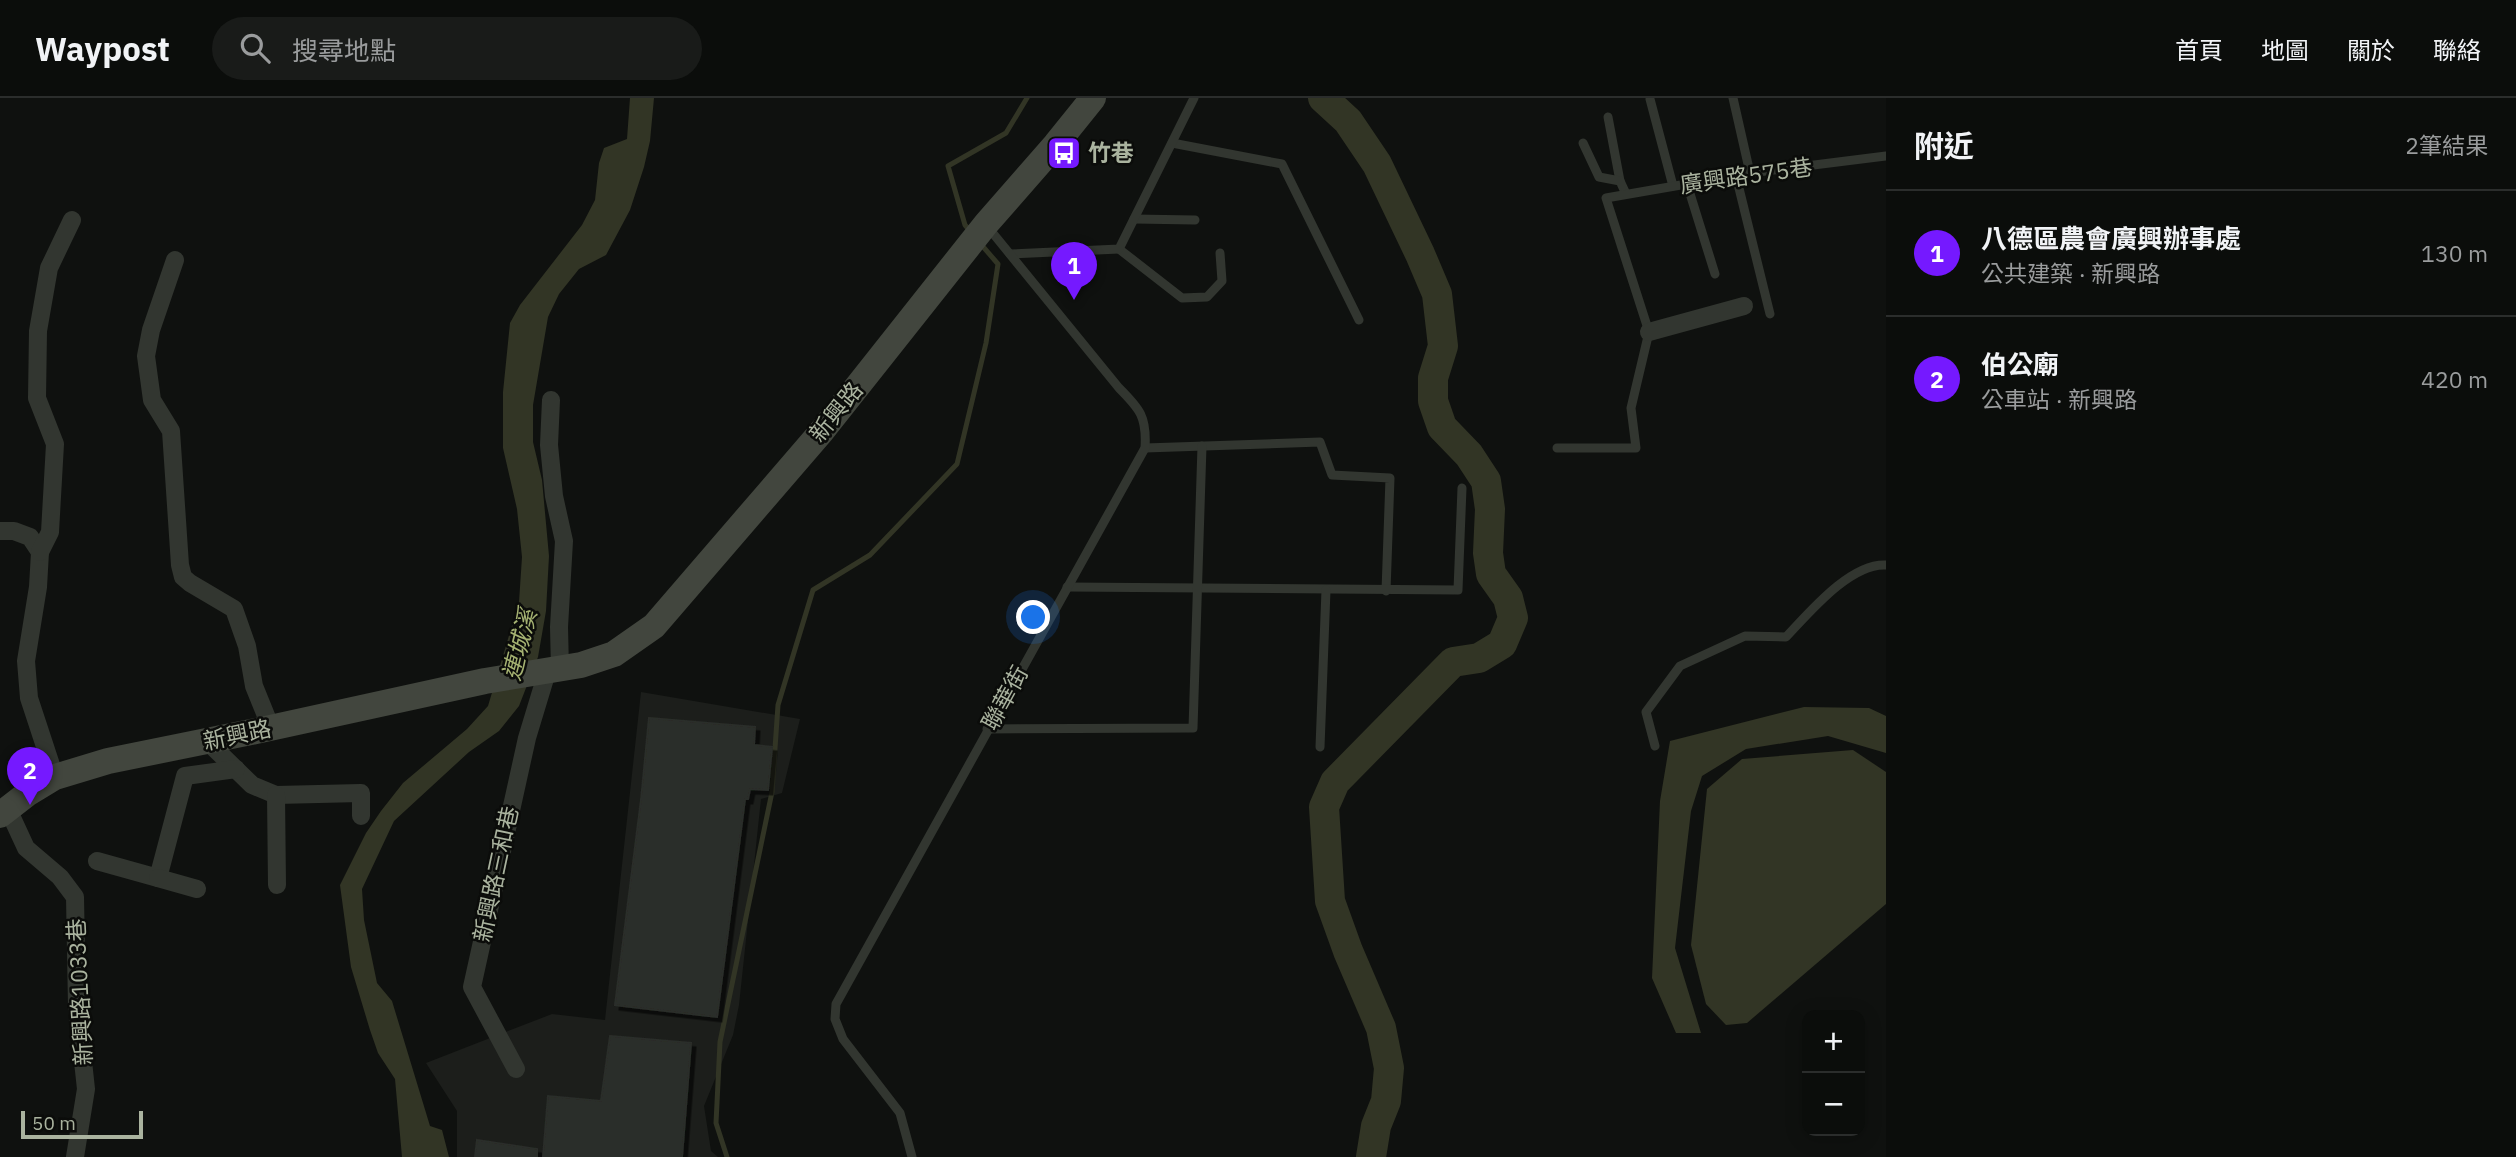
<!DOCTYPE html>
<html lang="zh-TW">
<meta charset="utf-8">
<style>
body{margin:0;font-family:"IBM Plex Sans","Noto Sans TC",sans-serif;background:#191b19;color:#f1f3f6}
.controls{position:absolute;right:21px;bottom:21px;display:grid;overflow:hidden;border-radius:14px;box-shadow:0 4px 18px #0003}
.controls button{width:63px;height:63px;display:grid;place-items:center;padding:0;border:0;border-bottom:2px solid #2b2d2c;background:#0b0d0b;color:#f1f3f6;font:35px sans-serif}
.scale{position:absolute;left:21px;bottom:18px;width:122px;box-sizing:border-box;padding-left:7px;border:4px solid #aab39f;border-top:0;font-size:19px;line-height:24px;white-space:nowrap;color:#aab39f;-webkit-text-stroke:5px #0b0c0a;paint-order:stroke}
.you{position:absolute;left:1034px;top:520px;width:24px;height:24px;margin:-18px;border:5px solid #fff;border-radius:50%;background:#1a73e8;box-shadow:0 0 0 10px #1a73e833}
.badge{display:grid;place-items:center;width:46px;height:46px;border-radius:50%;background:#7519ff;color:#fff;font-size:23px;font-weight:700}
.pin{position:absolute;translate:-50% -58px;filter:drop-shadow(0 2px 4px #0008)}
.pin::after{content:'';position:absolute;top:37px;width:24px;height:21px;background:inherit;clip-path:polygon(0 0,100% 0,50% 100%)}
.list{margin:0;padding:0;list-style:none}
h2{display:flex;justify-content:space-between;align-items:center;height:91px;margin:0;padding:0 28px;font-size:30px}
h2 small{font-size:23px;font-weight:400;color:#9a9c9d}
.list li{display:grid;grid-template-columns:46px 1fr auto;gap:21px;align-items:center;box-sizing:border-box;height:126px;padding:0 28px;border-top:2px solid #2b2d2c}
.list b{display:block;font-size:26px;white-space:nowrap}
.list p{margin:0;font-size:23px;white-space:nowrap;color:#9a9c9d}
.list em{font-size:23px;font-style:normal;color:#9a9c9d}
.icon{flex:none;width:38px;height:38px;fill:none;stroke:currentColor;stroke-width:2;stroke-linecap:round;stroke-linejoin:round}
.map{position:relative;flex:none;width:1886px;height:1059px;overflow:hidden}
header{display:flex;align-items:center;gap:42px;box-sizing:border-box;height:98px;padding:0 35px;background:#0b0d0b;border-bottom:2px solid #2b2d2c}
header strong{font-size:33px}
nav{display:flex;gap:38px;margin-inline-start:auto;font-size:24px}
.search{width:490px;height:63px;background:#191b19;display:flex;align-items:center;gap:18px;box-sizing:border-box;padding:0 24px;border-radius:38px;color:#9a9c9d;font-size:26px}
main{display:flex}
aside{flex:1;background:#0b0d0b}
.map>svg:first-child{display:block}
.built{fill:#1c1e1b}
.water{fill:#323525}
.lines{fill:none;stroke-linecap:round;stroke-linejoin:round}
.stream{stroke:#323525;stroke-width:5}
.river{stroke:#323525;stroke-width:30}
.building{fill:#2b2e2a;stroke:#2a2d29;stroke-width:2;filter:url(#shadow)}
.lane{stroke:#323630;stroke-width:9}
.street{stroke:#323630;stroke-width:18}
.secondary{stroke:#42463e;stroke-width:26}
.labels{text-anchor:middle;stroke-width:5;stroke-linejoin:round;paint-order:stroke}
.poi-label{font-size:23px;font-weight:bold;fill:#aab39f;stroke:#0b0c0a;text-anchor:start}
.street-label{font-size:23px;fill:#aab39f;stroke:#0b0c0a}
.water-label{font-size:24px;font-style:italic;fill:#a5b272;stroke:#0b0c0a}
</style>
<header>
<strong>Waypost</strong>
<div class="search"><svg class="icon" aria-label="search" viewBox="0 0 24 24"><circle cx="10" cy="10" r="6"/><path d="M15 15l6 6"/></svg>搜尋地點</div>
<nav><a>首頁</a><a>地圖</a><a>關於</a><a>聯絡</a></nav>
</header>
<main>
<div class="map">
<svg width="1886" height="1059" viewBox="0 0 1886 1059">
<defs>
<filter id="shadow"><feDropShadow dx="4.5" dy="4.5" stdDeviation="0" flood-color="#0009"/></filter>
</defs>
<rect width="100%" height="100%" fill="#0f110f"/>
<polygon class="built" points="641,594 800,621 782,695 761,701 739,907 733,937 704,1008 711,1053 718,1059 457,1059 457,1013 426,965 552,916 605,922"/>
<g class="water">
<polygon points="630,0 654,0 650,43 644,69 630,112 606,157 579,171 559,196 548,219 533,307 533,344 542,382 549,458 546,513 538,559 519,608 499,633 469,654 394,723 362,791 364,822 377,885 392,903 430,1028 442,1032 449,1059 402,1059 395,981 378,955 370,932 351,869 340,787 366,735 381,713 403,685 467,631 488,608 519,504 522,459 517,411 503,350 503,294 510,225 520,207 582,127 595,102 599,65 604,50 627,41"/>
<polygon points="1804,609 1869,610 1886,618 1886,655 1828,638 1746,651 1702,678 1691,713 1675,850 1701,935 1676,935 1652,880 1660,703 1670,643"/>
<polygon points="1853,652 1886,674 1886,806 1747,925 1726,927 1706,906 1691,847 1707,691 1742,661"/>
</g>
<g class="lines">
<g class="stream">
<polyline points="971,134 965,127 948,68 1006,35 1027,0"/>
<polyline points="727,1059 716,1025 720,944 772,694 778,607 813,492 870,457 957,366 986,245 998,166 979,144"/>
</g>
<polyline class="river" points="1323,0 1348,23 1377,66 1420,156 1437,196 1443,248 1433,280 1433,303 1442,329 1469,357 1486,383 1490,411 1488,455 1491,476 1508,500 1513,520 1502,546 1479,560 1453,564 1335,684 1324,709 1330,803 1348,853 1381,930 1389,970 1386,1003 1376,1028 1371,1059"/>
</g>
<g class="building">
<polygon points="649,620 755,629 754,647 772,649 768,692 750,691 748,701 745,701 717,919 615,907 641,702"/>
<polygon points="610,938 691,945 682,1059 543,1059 548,998 601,1003"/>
<polygon points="477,1042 537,1051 537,1059 475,1059"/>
</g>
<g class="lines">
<g class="lane">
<polyline points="1733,0 1750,75"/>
<polyline points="1650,1 1673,88"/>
<polyline points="1608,19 1620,83"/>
<polyline points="1172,45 1282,66 1359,222"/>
<polyline points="1583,45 1599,79 1620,83 1626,96"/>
<polyline points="1736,78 1770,216"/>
<polyline points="1687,86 1715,176"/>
<polyline points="1134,121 1195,122"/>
<polyline points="1119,151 1182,200 1207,199 1222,183 1220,155"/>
<polyline points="1010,156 1119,151 1194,0"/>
<polyline points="1145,350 1320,344 1332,377 1390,380 1386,493"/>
<polyline points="1557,350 1636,350 1631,310 1649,234 1606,100 1750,75 1886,58"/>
<polyline points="1067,489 1458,492 1462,390"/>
<polyline points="987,631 1193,630 1202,348"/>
<path d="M 1655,648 L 1646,614 L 1680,568 L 1745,538 L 1786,539 C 1809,515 1850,465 1886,467"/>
<polyline points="1320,649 1326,492"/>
<path d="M 912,1059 L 900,1015 L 843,941 L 835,921 L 836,906 L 1145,350 C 1147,319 1140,311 1119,290 L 987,128"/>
</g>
<g class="street">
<polyline points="175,162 151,232 146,258 152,302 171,333 180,467 183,479 190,485 234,511 247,548 254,588 271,630"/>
<polyline points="1649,234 1744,208"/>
<polyline points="551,302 549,347 554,398 564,443 559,529 560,571"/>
<polyline points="0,433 14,433 30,439 40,454 38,489 26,563 29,600 55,679"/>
<polyline points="40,454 50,434 55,346 37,300 38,233 49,170 72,122"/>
<polyline points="207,643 252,687 276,697 361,695 361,718"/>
<polyline points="276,697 277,787"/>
<polyline points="8,711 26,750 60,779 75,799 77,908 86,991 75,1059"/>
<polyline points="97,763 158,780 185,678 236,671"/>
<polyline points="158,780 197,791"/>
<polyline points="516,971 472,889 527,640 547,574"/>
</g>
<polyline class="secondary" points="0,717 27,696 55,679 108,663 256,633 485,583 581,567 614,556 654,528 822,333 986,126 1056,46 1093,0"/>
</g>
<defs>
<g id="bus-square" transform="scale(1.75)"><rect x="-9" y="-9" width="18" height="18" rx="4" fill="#7519ff" stroke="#0b0c0a"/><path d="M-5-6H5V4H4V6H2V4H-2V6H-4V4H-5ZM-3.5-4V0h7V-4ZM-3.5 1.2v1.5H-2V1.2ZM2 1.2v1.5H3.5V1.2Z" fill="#fff"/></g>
</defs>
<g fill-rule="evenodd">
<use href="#bus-square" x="1064" y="55"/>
</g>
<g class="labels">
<g class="poi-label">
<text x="1088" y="63">竹巷</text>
</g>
<g class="street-label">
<text transform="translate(1746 78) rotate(-8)" y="8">廣興路575巷</text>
<text transform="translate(836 314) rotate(-51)" y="8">新興路</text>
<text transform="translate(1005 600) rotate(-61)" y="8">聯華街</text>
<text transform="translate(237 637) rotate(-12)" y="8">新興路</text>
<text transform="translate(496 776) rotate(-78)" y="8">新興路三和巷</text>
<text transform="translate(80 894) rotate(-93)" y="8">新興路1033巷</text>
</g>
<g class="water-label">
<text transform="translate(520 547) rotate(-76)" y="8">連城溪</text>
</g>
</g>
</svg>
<div class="controls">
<button>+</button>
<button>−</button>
</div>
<div class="scale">50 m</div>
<div class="you"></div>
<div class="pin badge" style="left:1074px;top:202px">1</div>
<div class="pin badge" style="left:30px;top:707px">2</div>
</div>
<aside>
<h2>附近<small>2筆結果</small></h2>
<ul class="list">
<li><span class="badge">1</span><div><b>八德區農會廣興辦事處</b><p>公共建築 · 新興路</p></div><em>130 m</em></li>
<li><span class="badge">2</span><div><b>伯公廟</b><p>公車站 · 新興路</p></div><em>420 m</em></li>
</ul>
</aside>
</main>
